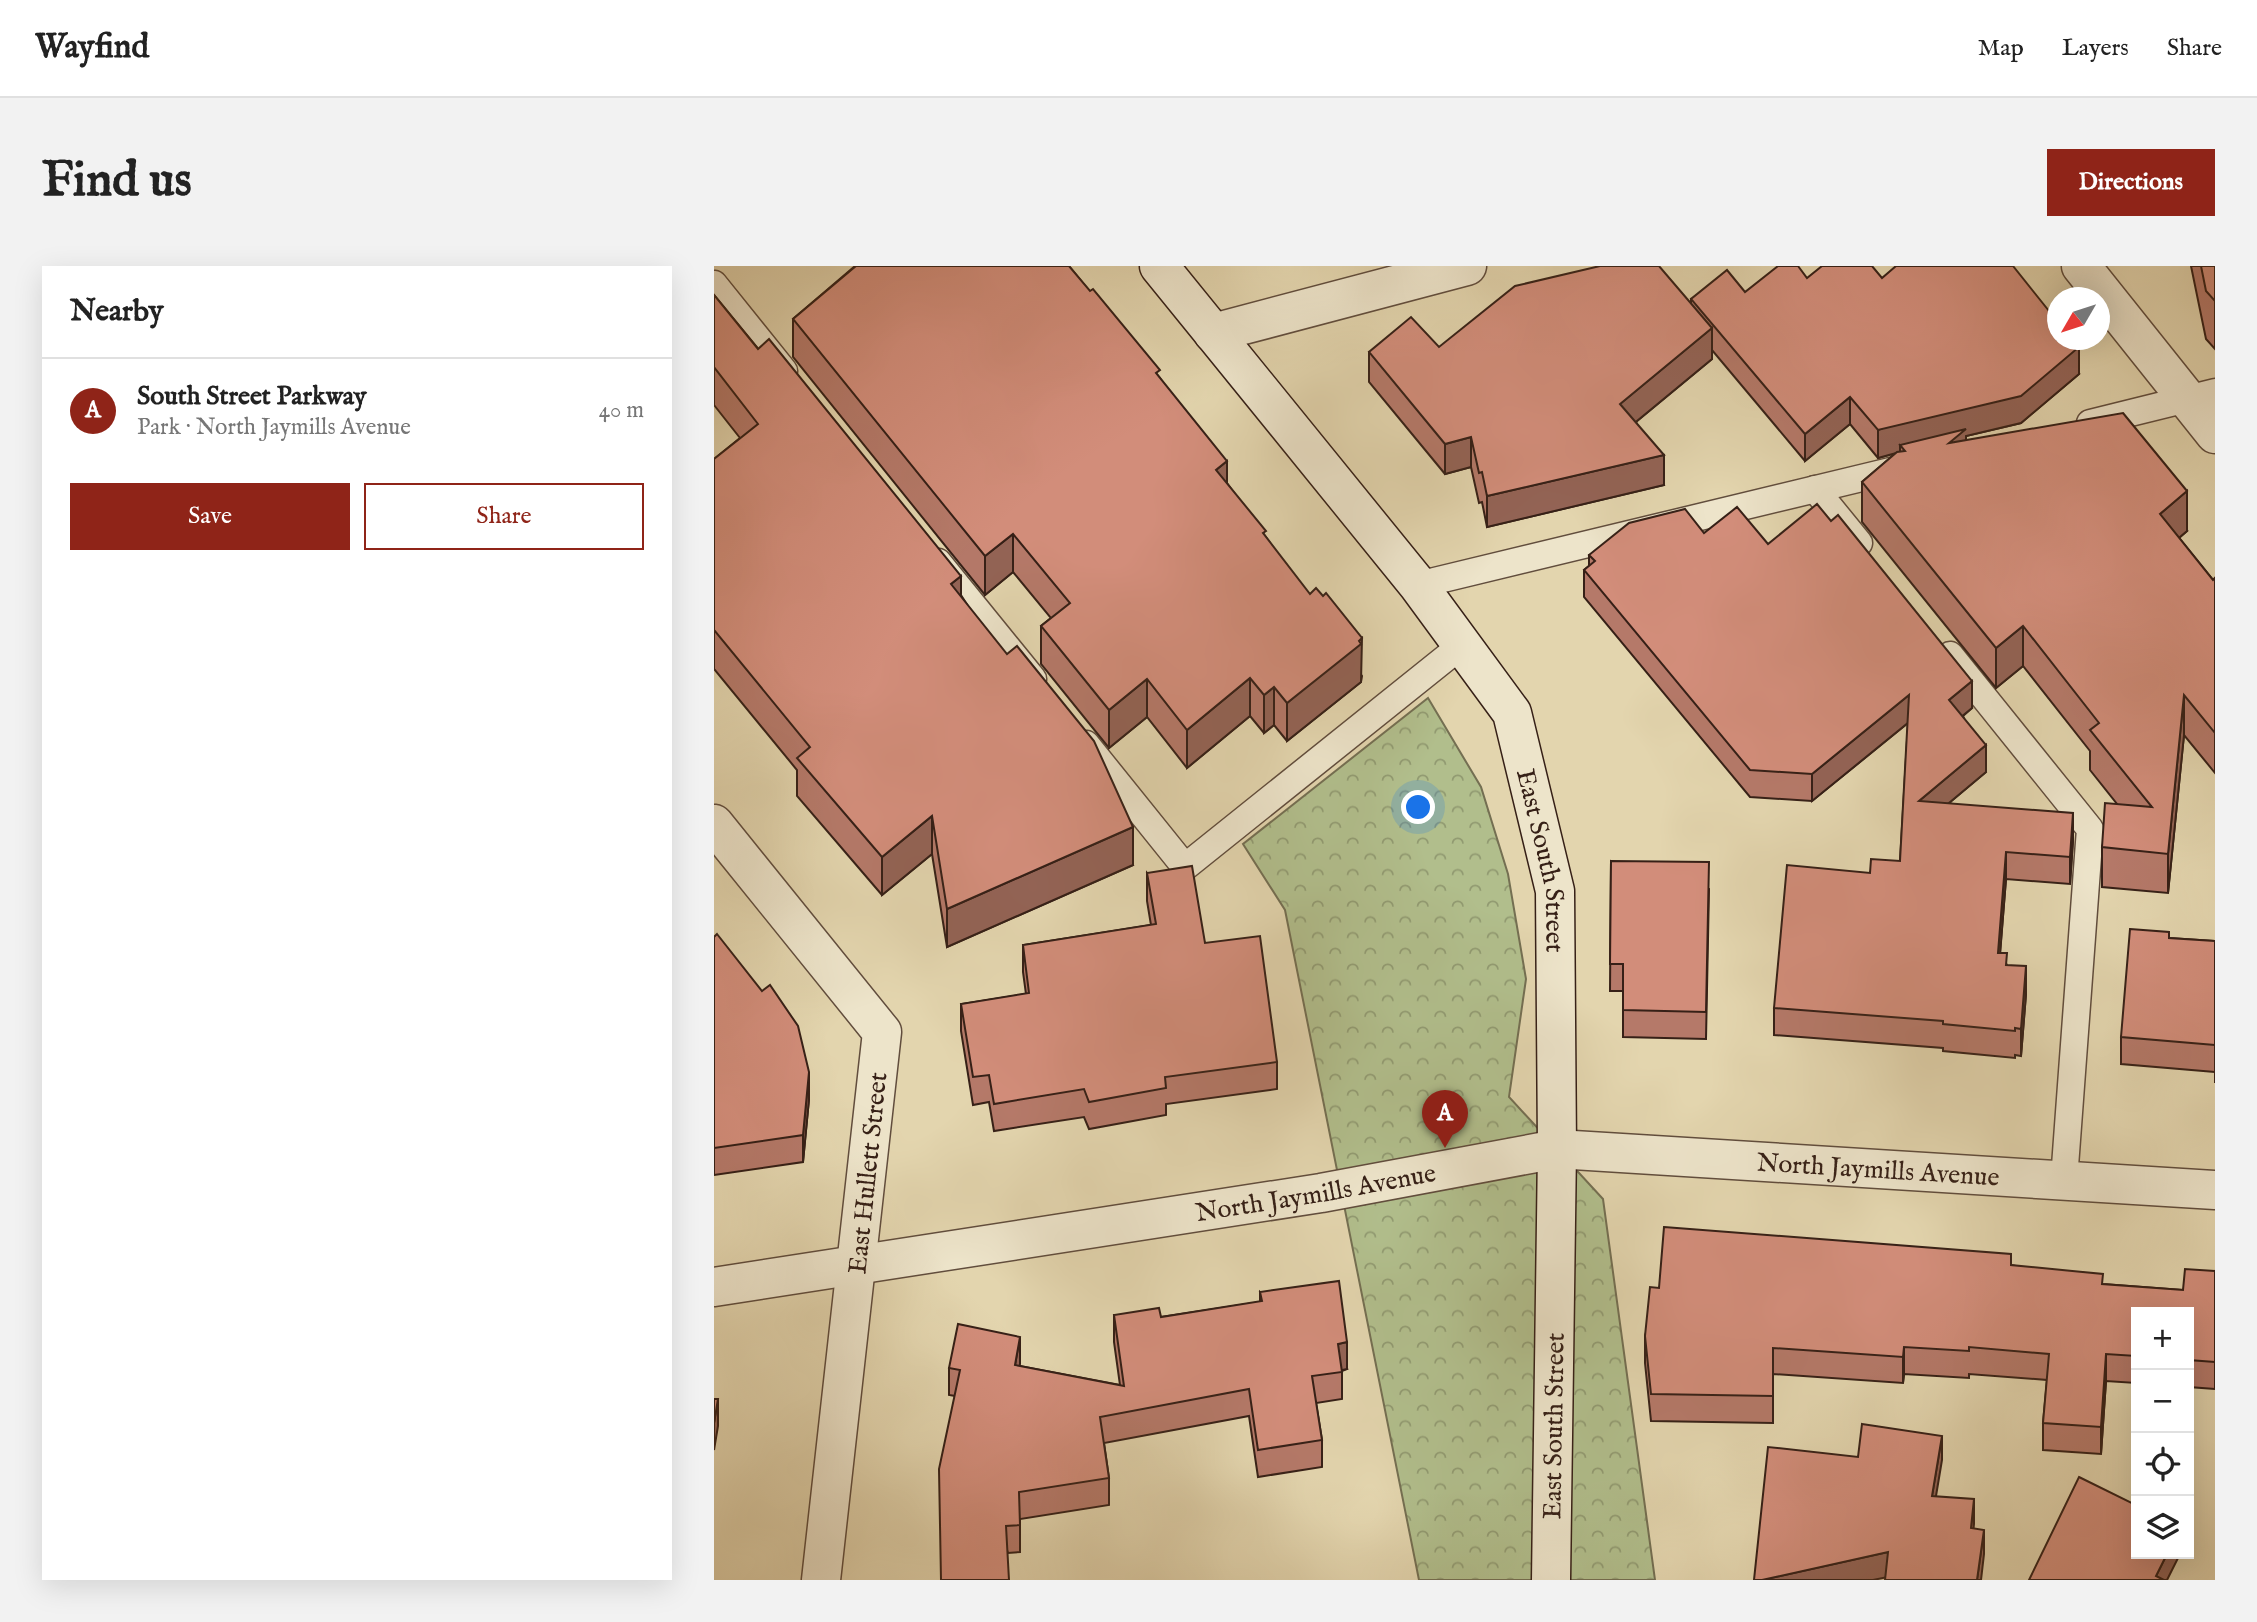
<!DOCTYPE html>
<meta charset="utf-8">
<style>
body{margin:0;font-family:"IM FELL English",serif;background:#f2f2f2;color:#222}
.controls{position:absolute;right:21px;bottom:21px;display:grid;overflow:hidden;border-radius:0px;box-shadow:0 7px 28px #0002}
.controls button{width:63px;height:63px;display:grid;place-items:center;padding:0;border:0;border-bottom:2px solid #e0e0e0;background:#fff;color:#222;font:35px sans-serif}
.compass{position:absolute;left:1333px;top:21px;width:63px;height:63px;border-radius:50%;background:#fff;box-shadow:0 7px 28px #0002;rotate:231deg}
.you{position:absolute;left:705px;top:542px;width:24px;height:24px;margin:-18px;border:5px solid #fff;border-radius:50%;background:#1a73e8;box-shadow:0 0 0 10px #1a73e833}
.badge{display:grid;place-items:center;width:46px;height:46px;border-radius:50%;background:#8f2418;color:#fff;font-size:23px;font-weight:700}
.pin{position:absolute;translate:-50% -58px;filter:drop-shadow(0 2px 4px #0008)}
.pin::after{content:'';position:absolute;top:37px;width:24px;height:21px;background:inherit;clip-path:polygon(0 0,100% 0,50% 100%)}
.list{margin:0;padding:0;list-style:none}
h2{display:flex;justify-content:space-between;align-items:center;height:91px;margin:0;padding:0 28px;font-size:30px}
h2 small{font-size:23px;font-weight:400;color:#767676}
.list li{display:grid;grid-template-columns:46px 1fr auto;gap:21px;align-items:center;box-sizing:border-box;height:105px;padding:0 28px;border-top:2px solid #e0e0e0}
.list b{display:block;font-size:26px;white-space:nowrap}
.list p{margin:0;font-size:23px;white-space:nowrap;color:#767676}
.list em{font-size:23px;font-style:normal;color:#767676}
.actions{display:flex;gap:14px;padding:21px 28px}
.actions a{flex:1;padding:16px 0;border:2px solid #8f2418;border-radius:0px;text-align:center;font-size:24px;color:#8f2418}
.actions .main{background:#8f2418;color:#fff}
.icon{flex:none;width:38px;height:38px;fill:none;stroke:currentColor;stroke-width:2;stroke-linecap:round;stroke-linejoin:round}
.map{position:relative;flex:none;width:1501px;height:1314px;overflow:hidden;border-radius:0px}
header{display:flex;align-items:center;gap:42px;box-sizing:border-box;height:98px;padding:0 35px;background:#fff;border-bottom:2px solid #e0e0e0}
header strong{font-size:33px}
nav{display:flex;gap:38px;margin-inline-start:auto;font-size:24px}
.intro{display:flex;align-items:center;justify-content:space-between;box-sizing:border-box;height:168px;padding:0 42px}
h1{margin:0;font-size:49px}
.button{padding:18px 32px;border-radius:0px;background:#8f2418;color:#fff;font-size:24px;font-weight:700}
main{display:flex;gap:42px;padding:0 42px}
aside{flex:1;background:#fff;border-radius:0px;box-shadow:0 7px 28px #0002}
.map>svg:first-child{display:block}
.forest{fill:url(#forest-crowns);stroke:#746f52;stroke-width:2}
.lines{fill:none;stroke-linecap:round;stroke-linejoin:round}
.lane-casing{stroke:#614d3d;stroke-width:29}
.street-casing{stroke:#614d3d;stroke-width:41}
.secondary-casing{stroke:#362017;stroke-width:41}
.lane{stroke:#ede4ca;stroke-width:26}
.street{stroke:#ede4ca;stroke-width:38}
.secondary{stroke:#ede4ca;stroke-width:38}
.wall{fill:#b57969;stroke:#362017;stroke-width:2}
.shaded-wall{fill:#936355;stroke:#362017;stroke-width:2}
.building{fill:#d28d7a;stroke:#362017;stroke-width:2}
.labels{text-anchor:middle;stroke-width:7;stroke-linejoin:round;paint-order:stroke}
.street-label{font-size:26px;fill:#362017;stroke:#ede4ca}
</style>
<header>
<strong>Wayfind</strong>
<nav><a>Map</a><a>Layers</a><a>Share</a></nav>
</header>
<div class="intro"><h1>Find us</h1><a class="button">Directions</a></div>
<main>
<aside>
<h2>Nearby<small></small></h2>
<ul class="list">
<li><span class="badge">A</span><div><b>South Street Parkway</b><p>Park · North Jaymills Avenue</p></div><em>40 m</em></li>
</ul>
<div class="actions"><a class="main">Save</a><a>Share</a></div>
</aside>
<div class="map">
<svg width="1501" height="1314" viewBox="0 0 1501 1314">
<defs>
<pattern id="forest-crowns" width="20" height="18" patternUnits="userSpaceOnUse" patternTransform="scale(1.75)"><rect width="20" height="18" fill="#b1be8c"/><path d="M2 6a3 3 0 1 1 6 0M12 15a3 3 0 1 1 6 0" fill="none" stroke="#919a71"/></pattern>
</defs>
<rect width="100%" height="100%" fill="#e3d5ae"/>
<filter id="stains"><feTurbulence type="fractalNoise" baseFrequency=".00286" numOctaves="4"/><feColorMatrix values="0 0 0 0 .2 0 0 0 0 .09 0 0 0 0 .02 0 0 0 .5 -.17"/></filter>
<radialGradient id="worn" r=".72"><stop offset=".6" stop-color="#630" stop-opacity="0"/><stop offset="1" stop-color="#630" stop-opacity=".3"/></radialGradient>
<polygon class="forest" points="714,432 767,521 794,608 812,713 795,831 889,933 941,1314 705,1314 571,644 529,578"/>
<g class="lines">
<g class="lane-casing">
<g id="lane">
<polyline points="0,18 70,105"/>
<polyline points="1376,157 1501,126"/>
<polyline points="1101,223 1145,277"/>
<polyline points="224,296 319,413"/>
<polyline points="704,319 1189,202"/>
<polyline points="1236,389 1376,563 1350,914"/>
<polyline points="372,478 471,601 748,379"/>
</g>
</g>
<g class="street-casing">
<g id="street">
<polyline points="1367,0 1501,168"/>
<polyline points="499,67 753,0"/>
<polyline points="0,558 168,766 107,1314"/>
<path id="s1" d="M 0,1021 L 607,927 L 843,883 L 1501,924"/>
</g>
</g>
<g class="secondary-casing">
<g id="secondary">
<path id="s2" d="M 445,0 L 704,319 L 798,447 L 841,625 L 843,883 L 837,1314"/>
</g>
</g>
<use href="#lane" class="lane"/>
<use href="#street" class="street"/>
<use href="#secondary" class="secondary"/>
</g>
<g class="wall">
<polygon points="141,0 355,0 446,112 513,217 552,271 648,410 647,416 573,475 560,459 550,467 536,450 473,502 433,451 395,482 327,398 327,360 337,352 299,306 271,329 79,91 79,53"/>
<polygon points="1477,0 1501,0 1501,83 1492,73"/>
<polygon points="1093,12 1168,12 1365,108 1307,157 1252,170 1252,174 1473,265 1465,272 1499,314 1501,312 1501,507 1470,469 1454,627 1388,621 1388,581 1403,538 1376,504 1376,485 1309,400 1282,422 1148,256 1148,216 1182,187 1164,192 1136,158 1091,195 998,84 998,93 922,156 950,219 773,261 768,236 765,237 757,201 731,208 655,116 655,86 725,81 977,38 977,33 1031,26"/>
<polygon points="0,29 247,329 419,599 233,681 218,588 168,629 83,530 83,504 0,403 0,193 26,172 0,139"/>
<polygon points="990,267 1054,278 1258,442 1249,450 1272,506 1235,537 1359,574 1356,618 1292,613 1286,687 1293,699 1312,728 1307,790 1301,789 1301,792 1229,785 1229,782 1060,769 1060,742 1156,607 1186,595 1194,457 1098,535 1036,531 870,331 870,304 875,300 875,289"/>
<polygon points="897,595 995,623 992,773 909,771 909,725 896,725"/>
<polygon points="433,607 491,677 563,796 563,823 452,838 452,849 375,863 370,851 280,865 275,836 259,839 247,765 247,738 312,728 309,706 309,679 437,659 433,635"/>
<polygon points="0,671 95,833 89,896 0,909"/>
<polygon points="1455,672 1501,675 1501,817 1501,806 1407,798 1407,771"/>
<polygon points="1297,999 1389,1018 1469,1024 1501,1005 1501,1123 1475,1121 1475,1046 1422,1046 1422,1117 1392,1115 1387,1188 1329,1184 1329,1157 1333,1114 1255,1108 1255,1112 1190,1108 1189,1117 1059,1108 1059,1157 937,1155 931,1097 931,1070 945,1022"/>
<polygon points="546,1026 633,1103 628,1105 628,1133 602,1137 608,1174 608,1201 544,1211 535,1150 390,1177 395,1212 395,1239 306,1253 306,1286 294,1287 241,1130 235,1129 235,1102 306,1100 406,1119 400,1076 400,1049 447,1051 546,1036"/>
</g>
<g class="shaded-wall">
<polygon points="998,62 998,93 906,169 906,138"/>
<polygon points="1365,81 1365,108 1307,157 1252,170 1252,202 1186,179 1186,186 1164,192 1164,164"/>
<polygon points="1136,131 1136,158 1091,195 1091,168"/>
<polygon points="757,171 757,201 731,208 731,178"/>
<polygon points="950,189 950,219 773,261 773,230"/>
<polygon points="513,195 513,233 502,204"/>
<polygon points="1473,225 1473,265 1446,288 1446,248"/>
<polygon points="299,268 299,306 271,329 271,290"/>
<polygon points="247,310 247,348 237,318"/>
<polygon points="1309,360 1309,400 1282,422 1282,382"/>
<polygon points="648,372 647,416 573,475 573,437"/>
<polygon points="536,412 536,450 473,502 473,464"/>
<polygon points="433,413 433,451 395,482 395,444"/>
<polygon points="1258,415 1258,442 1235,461 1235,434"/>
<polygon points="560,421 560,459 550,467 550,429"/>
<polygon points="1195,429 1195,456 1098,535 1098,508"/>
<polygon points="1470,429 1470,469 1454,627 1454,588"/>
<polygon points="1272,479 1272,506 1205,562 1205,535"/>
<polygon points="1359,547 1359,574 1356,618 1356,591"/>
<polygon points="218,550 218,588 168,629 168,591"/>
<polygon points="419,561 419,599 233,681 233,643"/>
<polygon points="1292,586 1292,613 1284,714 1284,687"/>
<polygon points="1312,700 1312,728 1307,790 1307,763"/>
<polygon points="95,806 95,833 89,896 89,869"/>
<polygon points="306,1071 306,1098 301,1126 301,1099"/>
<polygon points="633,1076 633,1103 624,1105 624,1078"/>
<polygon points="1190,1081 1190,1108 1189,1117 1189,1091"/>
<polygon points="1392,1088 1392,1115 1387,1188 1387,1161"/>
<polygon points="4,1133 4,1160 0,1184 0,1157"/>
<polygon points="1228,1170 1228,1194 1218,1254 1218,1230"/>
<polygon points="1260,1233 1260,1258 1257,1287 1257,1262"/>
<polygon points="1270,1264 1270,1288 1267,1314 1263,1314"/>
<polygon points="1174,1286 1174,1311 1159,1314 1048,1314"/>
<polygon points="1453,1288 1464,1288 1464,1292 1453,1314 1442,1314 1442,1310"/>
</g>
<g class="building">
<polygon points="142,0 355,0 376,25 379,23 446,104 442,107 513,195 502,204 552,265 549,267 596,328 602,322 609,330 612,327 648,372 645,375 647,378 573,437 560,421 550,429 536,412 473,464 433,413 395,444 327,360 356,337 299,268 271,290 79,53"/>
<polygon points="886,0 945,0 998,62 906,138 950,189 773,230 768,206 765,207 757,171 731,178 655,86 697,51 725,81 801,20"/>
<polygon points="1064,0 1084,0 1093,12 1108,0 1158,0 1168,12 1182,0 1299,0 1343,55 1343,74 1359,74 1365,81 1307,130 1164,164 1136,131 1091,168 977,33 1013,4 1031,26"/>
<polygon points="1487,0 1501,0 1501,35 1492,25"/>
<polygon points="0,29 44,83 55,73 247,310 237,318 293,388 303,380 380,475 419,561 233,643 218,550 168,591 83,492 96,481 0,364 0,193 44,158 0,101"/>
<polygon points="1409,147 1473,225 1446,248 1499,314 1501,312 1501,467 1470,429 1454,588 1388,581 1391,537 1438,541 1376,464 1385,457 1309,360 1282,382 1148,216 1183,186 1191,185 1186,179 1252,163 1235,177"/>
<polygon points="1103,238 1117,255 1124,249 1258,415 1235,434 1272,479 1205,535 1359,547 1356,591 1292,586 1284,687 1293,687 1292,699 1312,700 1307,763 1301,762 1301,765 1229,758 1229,755 1060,742 1073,599 1156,607 1157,593 1186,595 1195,429 1098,508 1036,504 870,304 881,295 875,289 915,257 971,243 990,267 1023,241 1054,278"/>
<polygon points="897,595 995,596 992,746 909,744 909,698 896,698"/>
<polygon points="478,600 491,677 546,670 563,796 451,811 452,822 375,836 370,823 280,838 275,809 259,811 247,738 315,727 309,679 442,658 433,607"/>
<polygon points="1416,663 1455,666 1455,672 1501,675 1501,779 1407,771"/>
<polygon points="3,668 48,725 56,719 84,760 95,806 89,869 0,882 0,671"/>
<polygon points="950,961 1297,988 1297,999 1389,1008 1388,1018 1469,1024 1471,1003 1501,1005 1501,1096 1475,1094 1475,1046 1422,1046 1422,1090 1392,1088 1387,1161 1329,1157 1335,1088 1255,1081 1255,1085 1190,1081 1189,1091 1059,1082 1059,1130 937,1128 931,1070 936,1021 945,1022"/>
<polygon points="625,1015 633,1076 624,1078 628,1106 598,1110 608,1174 544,1184 535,1123 386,1151 395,1212 305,1226 306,1259 292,1260 295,1314 227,1314 225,1203 246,1104 235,1102 244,1058 306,1071 301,1099 410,1120 400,1049 445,1042 447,1051 548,1035 546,1026"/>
<polygon points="0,1133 4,1133 0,1157"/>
<polygon points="1148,1158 1228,1170 1218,1230 1260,1233 1257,1262 1270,1264 1263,1314 1171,1314 1174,1286 1048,1314 1040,1314 1054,1181 1144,1191"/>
<polygon points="1365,1211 1422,1239 1422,1288 1453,1288 1442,1310 1450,1314 1315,1314"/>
</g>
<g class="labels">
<g class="street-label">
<text dy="9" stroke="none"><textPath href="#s2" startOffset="721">East South Street</textPath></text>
<text dy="9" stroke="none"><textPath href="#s1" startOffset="1176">North Jaymills Avenue</textPath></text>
<text transform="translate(153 907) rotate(-84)" y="9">East Hullett Street</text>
<text dy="9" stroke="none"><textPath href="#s1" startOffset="609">North Jaymills Avenue</textPath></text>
<text transform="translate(839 1160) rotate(-89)" y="9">East South Street</text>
</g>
</g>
<rect width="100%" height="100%" filter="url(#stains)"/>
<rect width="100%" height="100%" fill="url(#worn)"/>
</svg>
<div class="controls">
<button>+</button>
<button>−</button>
<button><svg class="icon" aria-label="locate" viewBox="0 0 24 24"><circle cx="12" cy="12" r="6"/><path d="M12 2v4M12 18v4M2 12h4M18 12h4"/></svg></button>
<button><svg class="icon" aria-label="layers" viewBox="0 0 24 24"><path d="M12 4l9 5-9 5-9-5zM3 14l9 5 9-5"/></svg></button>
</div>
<svg class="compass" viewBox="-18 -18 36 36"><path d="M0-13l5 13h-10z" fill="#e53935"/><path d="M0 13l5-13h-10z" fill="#767676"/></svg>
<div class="you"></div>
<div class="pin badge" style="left:731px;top:882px">A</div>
</div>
</main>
